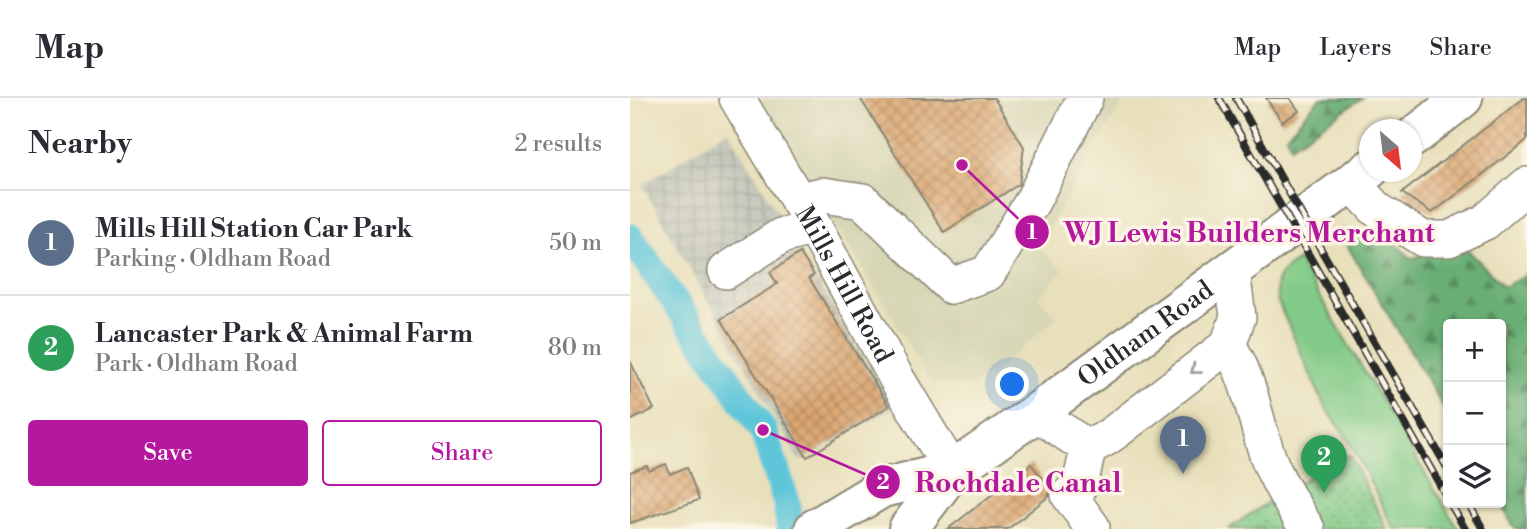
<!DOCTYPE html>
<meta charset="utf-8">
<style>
body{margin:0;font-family:"Libre Bodoni",serif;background:#f7f7f7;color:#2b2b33}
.controls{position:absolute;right:21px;bottom:21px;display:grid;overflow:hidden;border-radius:7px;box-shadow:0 2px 5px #0004}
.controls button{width:63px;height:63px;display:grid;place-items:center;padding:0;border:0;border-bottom:2px solid #e1e1e2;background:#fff;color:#2b2b33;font:35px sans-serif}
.compass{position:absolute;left:729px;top:21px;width:63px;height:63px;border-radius:50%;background:#fff;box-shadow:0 2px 5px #0004;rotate:152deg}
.you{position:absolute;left:383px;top:287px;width:24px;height:24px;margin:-18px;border:5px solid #fff;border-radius:50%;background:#1a73e8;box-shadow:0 0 0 10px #1a73e833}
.badge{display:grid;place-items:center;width:46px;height:46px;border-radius:50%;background:#b5179e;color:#fff;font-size:23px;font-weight:700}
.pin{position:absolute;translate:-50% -58px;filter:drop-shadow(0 2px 4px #0008)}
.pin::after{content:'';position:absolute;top:37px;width:24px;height:21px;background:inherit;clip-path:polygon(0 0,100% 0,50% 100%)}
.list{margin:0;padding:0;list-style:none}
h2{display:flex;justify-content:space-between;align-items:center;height:91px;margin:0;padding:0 28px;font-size:30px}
h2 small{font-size:23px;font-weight:400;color:#7c7c81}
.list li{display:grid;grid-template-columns:46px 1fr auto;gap:21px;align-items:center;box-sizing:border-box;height:105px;padding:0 28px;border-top:2px solid #e1e1e2}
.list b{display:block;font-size:26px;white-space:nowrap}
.list p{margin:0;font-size:23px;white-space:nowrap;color:#7c7c81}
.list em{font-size:23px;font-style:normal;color:#7c7c81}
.actions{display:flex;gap:14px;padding:21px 28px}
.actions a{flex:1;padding:16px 0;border:2px solid #b5179e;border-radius:7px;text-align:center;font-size:24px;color:#b5179e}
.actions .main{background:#b5179e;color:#fff}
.icon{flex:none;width:38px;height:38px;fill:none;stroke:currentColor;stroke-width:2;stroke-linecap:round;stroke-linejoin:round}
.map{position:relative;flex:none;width:897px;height:431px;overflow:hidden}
header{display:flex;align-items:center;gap:42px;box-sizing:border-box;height:98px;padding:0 35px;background:#fff;border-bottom:2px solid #e1e1e2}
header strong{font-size:33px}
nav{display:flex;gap:38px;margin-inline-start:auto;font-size:24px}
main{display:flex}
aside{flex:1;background:#fff}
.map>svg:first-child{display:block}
.built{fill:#d7d6b5}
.industrial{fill:url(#industrial-grid)}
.green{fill:#82ca87;stroke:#567a59;stroke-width:2}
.forest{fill:url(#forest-firs);stroke:#4a6c50;stroke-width:2}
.park{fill:url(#park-dots);stroke:#567a59;stroke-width:2}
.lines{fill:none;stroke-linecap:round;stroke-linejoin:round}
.canal{stroke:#5ec6da;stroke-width:28}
.building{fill:url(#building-cross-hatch)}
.minor-casing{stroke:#8a8673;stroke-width:38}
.major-casing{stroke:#8a8673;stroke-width:42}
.minor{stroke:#fff;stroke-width:35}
.major{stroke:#fff;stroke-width:38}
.rail-casing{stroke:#2b2b2b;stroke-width:8}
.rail{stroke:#fcf5e5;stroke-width:5;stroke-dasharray:16;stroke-linecap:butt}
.oneway{stroke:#a0a0a0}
.labels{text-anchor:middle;stroke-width:7;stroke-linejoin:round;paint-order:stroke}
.street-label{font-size:26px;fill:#2b2b2b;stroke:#fcf5e5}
.leader{fill:none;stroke:#b5179e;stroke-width:2.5}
.callout-dot{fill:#b5179e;stroke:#fcf5e5;stroke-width:2.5}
.mark-label{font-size:21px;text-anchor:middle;font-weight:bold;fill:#fff}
.callout-label{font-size:28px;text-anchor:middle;font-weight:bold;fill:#b5179e;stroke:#fcf5e5;stroke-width:7;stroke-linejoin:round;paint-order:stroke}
</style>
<header>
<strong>Map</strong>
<nav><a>Map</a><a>Layers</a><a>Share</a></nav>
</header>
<main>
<aside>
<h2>Nearby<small>2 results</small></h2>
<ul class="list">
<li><span class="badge" style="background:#5c6f8a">1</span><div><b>Mills Hill Station Car Park</b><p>Parking · Oldham Road</p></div><em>50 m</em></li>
<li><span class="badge" style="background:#2e9e5b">2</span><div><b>Lancaster Park &amp; Animal Farm</b><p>Park · Oldham Road</p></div><em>80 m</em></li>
</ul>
<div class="actions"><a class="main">Save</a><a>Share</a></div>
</aside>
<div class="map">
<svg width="897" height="431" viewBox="0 0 897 431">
<defs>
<pattern id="industrial-grid" width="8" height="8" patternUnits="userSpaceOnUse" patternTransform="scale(1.75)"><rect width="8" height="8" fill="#c3c6b9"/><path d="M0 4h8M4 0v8" fill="none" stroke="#a8aa9f"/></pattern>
<pattern id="forest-firs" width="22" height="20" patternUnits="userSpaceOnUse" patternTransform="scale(1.75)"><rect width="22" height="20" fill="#69ae74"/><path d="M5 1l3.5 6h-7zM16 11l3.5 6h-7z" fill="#578e5f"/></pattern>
<pattern id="park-dots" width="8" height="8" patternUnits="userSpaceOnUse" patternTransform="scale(1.75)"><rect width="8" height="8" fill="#82ca87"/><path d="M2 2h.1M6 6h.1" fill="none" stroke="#6ba46f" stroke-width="1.8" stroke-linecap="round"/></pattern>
<pattern id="building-cross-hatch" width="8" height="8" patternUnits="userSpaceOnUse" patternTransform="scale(1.75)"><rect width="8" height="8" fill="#dba66f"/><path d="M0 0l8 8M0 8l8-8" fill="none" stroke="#b2875b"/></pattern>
</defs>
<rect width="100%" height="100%" fill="#fcf5e5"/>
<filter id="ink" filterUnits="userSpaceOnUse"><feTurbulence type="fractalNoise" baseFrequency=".0143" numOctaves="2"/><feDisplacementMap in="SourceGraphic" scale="14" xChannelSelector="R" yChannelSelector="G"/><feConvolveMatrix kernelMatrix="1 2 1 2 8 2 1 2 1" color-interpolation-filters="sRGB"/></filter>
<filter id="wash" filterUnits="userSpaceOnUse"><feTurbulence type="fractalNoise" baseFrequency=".00686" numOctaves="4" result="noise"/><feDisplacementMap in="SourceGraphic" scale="28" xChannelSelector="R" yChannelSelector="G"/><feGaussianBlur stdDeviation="1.57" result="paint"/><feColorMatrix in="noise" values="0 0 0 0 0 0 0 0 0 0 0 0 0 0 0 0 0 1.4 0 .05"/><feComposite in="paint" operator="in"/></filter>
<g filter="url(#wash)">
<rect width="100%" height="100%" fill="#e8e0bb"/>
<polygon class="built" points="139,0 495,0 408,149 433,172 408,200 427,219 363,276 337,289 302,285 131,4"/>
<polygon class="industrial" points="98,32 263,309 170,364 12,87"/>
<path class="green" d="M 668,162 L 824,424 L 829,431 L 764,431 L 720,344 L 694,307 L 648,204 C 643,181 649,174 668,162 Z"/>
<g class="forest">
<polygon points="690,0 732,0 661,48 656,38"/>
<polygon points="708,132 753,134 782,161 828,142 874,189 897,176 897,431 885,431 870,405 871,226 818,226 818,317"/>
</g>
<path class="park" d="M 720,357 L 757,431 L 599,431 C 638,403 676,378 720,357 Z"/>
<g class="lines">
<polyline class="canal" points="0,139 133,332 157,406 160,431"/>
</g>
<g id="blocks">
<g class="building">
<polygon points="230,0 364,0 394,49 389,86 314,134"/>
<polygon points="636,0 660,0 669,13 652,24"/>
<polygon points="894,0 897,0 897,42 822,100 802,115 772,95"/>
<polygon points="170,155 184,177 179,180 259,308 177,359 91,221 147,186 140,174"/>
<polygon points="0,263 24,311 0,323"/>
<polygon points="36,366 40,376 57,369 69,402 0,425 0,374 17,368 19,373"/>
<polygon points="401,366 420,390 419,398 378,431 318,431"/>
</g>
</g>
</g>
<g filter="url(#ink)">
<use href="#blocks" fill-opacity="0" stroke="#8a8673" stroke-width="2"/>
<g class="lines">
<g class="minor-casing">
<g id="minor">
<path id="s1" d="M 107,0 L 184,129 L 267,281 L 322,373"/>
<polyline points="721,84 746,111 793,141 819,141 855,124 897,87"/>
<polyline points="168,102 193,97 233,103 321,188 358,175 402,104 455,0"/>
<polyline points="96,173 151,138 184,129"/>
<path d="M 598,247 C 621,282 624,320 638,359 C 648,385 663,408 677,431"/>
<path d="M 406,315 L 451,345 C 465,349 474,342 485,334 L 598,247 L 608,219 L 602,173"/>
<polyline points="459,347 450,387 439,397 462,429 460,431"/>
</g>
</g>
<g class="major-casing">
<g id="major">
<polyline points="782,40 833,0"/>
<polyline points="184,431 252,390 322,373"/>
<path id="s2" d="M 278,431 L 322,373 L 406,315 L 740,71"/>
</g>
</g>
<use href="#minor" class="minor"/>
<use href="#major" class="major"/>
<g class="rail-casing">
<g id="rail">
<polyline points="589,0 818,401"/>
<polyline points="606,0 693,155 818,371"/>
<polyline points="820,405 835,431"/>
<polyline points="838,405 853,431"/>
</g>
</g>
<use href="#rail" class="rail"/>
</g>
<defs><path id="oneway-chevron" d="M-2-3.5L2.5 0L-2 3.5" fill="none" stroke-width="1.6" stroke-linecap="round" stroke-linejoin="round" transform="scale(1.75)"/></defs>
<use class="oneway" href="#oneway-chevron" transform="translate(565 272) rotate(142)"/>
</g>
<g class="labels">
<g class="street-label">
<text dy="9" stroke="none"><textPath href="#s1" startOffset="215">Mills Hill Road</textPath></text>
<text dy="9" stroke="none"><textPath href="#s2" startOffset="310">Oldham Road</textPath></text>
</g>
</g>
<path class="leader" d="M332 67L402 134M133 332L253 384"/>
<g class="callout-dot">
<circle cx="332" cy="67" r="7"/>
<circle cx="133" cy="332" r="7"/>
<circle cx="402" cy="134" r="18"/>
<circle cx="253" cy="384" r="18"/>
</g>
<g class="mark-label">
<text x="402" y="141">1</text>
<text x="253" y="391">2</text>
</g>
<g class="callout-label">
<text x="619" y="144">WJ Lewis Builders Merchant</text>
<text x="388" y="394">Rochdale Canal</text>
</g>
</svg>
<div class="controls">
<button>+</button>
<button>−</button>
<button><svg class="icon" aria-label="layers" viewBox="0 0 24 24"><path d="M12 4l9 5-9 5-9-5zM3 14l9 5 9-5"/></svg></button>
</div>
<svg class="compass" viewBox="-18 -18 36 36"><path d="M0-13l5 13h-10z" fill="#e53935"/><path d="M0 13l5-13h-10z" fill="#7c7c81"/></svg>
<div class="you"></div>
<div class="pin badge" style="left:553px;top:376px;background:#5c6f8a">1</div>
<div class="pin badge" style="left:694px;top:395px;background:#2e9e5b">2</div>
</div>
</main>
